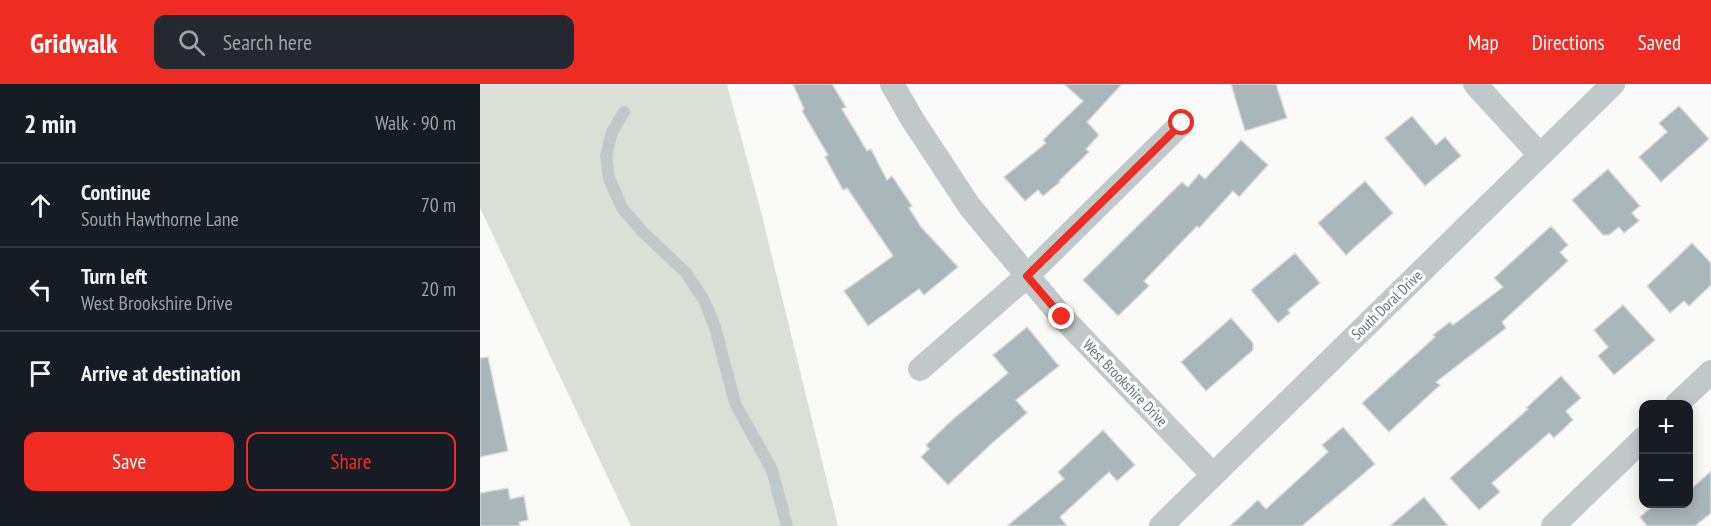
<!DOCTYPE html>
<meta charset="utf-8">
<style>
body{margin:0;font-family:"PT Sans Narrow",sans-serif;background:#242831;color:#f1f3f6}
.controls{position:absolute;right:18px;bottom:18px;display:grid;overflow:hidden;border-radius:12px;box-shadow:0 3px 15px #0003}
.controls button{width:54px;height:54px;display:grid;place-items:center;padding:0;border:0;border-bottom:2px solid #363941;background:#171b24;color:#f1f3f6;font:30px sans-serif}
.stop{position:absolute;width:18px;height:18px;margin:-14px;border:4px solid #ee2c23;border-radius:50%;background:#fff}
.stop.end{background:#ee2c23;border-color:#fff;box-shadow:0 2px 6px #0008}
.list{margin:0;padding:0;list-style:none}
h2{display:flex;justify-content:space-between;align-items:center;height:78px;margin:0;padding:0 24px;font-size:26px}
h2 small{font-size:20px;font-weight:400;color:#9ea1a6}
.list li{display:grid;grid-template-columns:39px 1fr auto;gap:18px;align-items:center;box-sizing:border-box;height:84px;padding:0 24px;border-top:2px solid #363941}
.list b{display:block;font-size:22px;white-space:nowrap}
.list p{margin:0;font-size:20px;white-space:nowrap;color:#9ea1a6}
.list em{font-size:20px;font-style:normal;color:#9ea1a6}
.actions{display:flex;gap:12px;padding:18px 24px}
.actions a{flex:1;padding:14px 0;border:2px solid #ee2c23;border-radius:12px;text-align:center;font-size:21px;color:#ee2c23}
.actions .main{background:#ee2c23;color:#fff}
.icon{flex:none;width:33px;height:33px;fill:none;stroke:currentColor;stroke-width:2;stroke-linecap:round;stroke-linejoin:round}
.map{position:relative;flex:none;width:1231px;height:442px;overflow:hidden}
header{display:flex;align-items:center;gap:36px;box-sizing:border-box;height:84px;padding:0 30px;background:#ee2c23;color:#fff}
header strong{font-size:28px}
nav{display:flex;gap:33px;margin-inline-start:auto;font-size:21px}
.search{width:420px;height:54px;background:#242831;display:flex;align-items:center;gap:15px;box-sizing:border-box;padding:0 21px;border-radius:12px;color:#9ea1a6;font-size:22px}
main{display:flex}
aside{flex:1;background:#171b24}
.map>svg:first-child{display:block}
.green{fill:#dbe0d6}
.building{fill:#a9b6ba;stroke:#dcdbda;stroke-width:1.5}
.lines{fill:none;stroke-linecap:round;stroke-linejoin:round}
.service{stroke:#c0c8ca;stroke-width:12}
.minor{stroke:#c0c8ca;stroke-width:24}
.route{stroke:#ee2c23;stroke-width:8}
.labels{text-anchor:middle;stroke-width:6;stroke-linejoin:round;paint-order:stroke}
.street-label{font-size:15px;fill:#5e777f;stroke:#fff}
</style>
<header>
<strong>Gridwalk</strong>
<div class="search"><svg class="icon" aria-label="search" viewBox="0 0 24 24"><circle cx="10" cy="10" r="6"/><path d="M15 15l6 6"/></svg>Search here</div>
<nav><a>Map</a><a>Directions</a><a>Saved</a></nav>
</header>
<main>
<aside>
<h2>2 min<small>Walk · 90 m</small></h2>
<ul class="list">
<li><svg class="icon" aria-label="ahead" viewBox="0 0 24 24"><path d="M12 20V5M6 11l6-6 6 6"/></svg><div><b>Continue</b><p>South Hawthorne Lane</p></div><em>70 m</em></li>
<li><svg class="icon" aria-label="left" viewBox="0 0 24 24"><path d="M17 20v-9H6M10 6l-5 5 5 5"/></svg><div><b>Turn left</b><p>West Brookshire Drive</p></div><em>20 m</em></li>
<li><svg class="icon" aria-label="arrive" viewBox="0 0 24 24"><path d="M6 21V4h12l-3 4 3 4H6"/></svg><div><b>Arrive at destination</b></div></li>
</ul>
<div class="actions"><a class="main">Save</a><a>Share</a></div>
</aside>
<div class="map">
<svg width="1231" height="442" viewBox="0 0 1231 442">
<rect width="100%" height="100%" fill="#fafaf8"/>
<polygon class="green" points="0,0 247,0 281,128 358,442 151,442 0,124"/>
<g class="building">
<polygon points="313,0 352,0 366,23 362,25 387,67 391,65 407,96 412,92 432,122 429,124 441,143 478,183 444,211 439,205 388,242 364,207 413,172 367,104 363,106 345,73 348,71 322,27 324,25"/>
<polygon points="584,0 642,0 607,38 619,51 606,65 609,68 579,97 580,98 563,112 558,106 545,117 524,93 566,59 563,56 603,17"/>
<polygon points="751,0 796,0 807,34 765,47"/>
<polygon points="1199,22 1229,55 1181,98 1159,73 1187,48 1179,39"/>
<polygon points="932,32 956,61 965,53 981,72 945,102 905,54"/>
<polygon points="761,56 788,81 759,113 753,107 719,144 717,142 664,197 669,202 638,232 603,196 702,98 708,103 719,90 725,95"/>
<polygon points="1128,85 1160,122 1152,129 1159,137 1144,149 1139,143 1129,151 1123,151 1092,116"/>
<polygon points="885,97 913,129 866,171 838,139"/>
<polygon points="1071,142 1088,161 1080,168 1088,177 1022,238 1026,244 956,298 960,301 909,348 882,319 955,253 953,251 970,238 973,241 1023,203 1014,194"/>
<polygon points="1212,159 1231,179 1231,201 1209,222 1204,217 1190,229 1167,202"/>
<polygon points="815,169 840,199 808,226 810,229 798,239 771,206"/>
<polygon points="1143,221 1175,256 1134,291 1118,272 1128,263 1114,246"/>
<polygon points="751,234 773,259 773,266 726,307 701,278"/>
<polygon points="547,243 579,282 536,316 547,329 510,361 468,401 441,373 449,365 446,361 471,337 528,289 513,271"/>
<polygon points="8,273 28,367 0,373 0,274"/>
<polygon points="1081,292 1101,314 1086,327 1093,336 1074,354 1069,349 1012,399 1020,408 999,426 970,394 1048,325 1046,324"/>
<polygon points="863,343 895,380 822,442 750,442 778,416 786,425 848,368 842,361"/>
<polygon points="623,346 655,381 637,397 629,388 580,433 587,442 527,442 584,395 578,388"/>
<polygon points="1231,387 1231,429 1215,442 1167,442 1160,433 1175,420 1209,420 1209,407"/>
<polygon points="28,404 30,415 44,412 48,436 39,438 40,442 0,442 0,409"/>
<polygon points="944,413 968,442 910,442"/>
</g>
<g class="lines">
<polyline class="service" points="144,28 132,48 126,72 129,94 142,124 162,147 206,189 224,216 235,243 255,319 292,386 307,442"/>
<g class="minor">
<polyline points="412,0 432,35 490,123 582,233 733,391"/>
<polyline points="995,0 1060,71"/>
<polyline points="440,285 547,192 702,39"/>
<polyline points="1197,320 1231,288"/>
<polyline points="681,442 1133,0"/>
<polyline points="1073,442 1164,354"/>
</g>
</g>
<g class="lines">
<polyline class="route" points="582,233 547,192 702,39"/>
</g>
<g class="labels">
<g class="street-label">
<text transform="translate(907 221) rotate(-44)" y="5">South Doral Drive</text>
<text transform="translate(645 299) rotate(46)" y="5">West Brookshire Drive</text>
</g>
</g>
</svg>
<div class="controls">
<button>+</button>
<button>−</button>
</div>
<div class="stop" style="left:702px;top:39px"></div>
<div class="stop end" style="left:582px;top:233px"></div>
</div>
</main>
